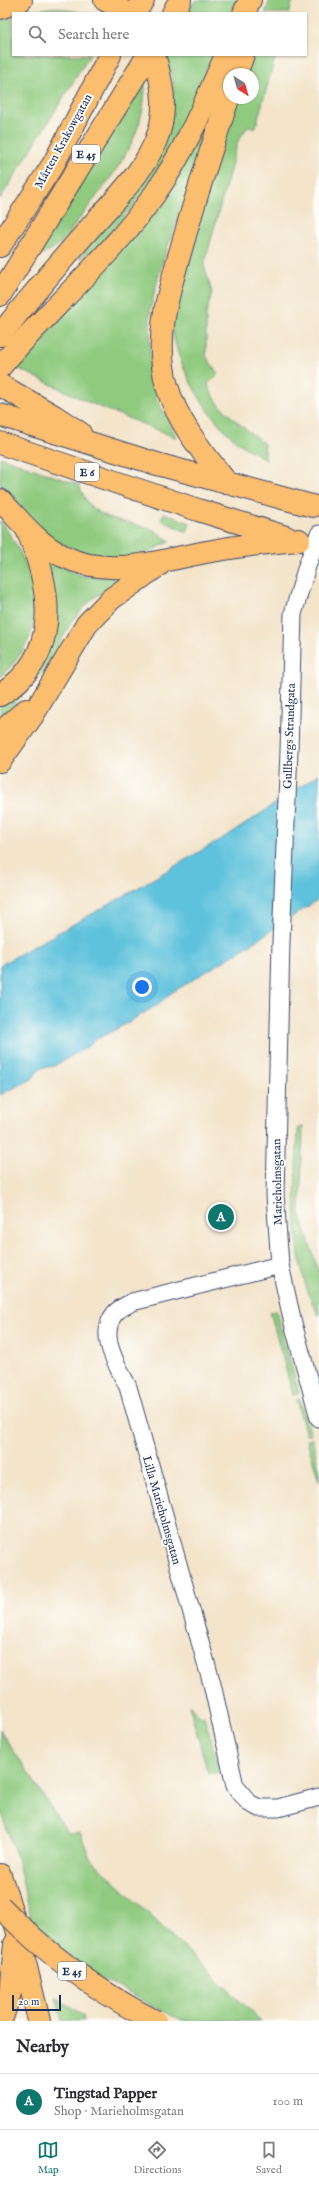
<!DOCTYPE html>
<meta charset="utf-8">
<style>
body{margin:0;font-family:"IM FELL English",serif;background:#f2f2f3;color:#2b2b33}
.compass{position:absolute;left:223px;top:68px;width:36px;height:36px;border-radius:50%;background:#fff;box-shadow:0 1px 3px #0004;rotate:143deg}
.scale{position:absolute;left:12px;bottom:10px;width:49px;box-sizing:border-box;padding-left:4px;border:2px solid #1b2f5e;border-top:0;font-size:11px;line-height:14px;white-space:nowrap;color:#1b2f5e;-webkit-text-stroke:3px #fdfcf7;paint-order:stroke}
.you{position:absolute;left:142px;top:987px;width:14px;height:14px;margin:-10px;border:3px solid #fff;border-radius:50%;background:#1a73e8;box-shadow:0 0 0 6px #1a73e833}
.badge{display:grid;place-items:center;width:26px;height:26px;border-radius:50%;background:#0f766e;color:#fff;font-size:13px;font-weight:700}
.pin{position:absolute;translate:-50% -50%;border:2px solid #fff;box-shadow:0 1px 4px #0006}
.list{margin:0;padding:0;list-style:none}
h2{display:flex;justify-content:space-between;align-items:center;height:52px;margin:0;padding:0 16px;font-size:17px}
h2 small{font-size:13px;font-weight:400;color:#7c7c81}
.list li{display:grid;grid-template-columns:26px 1fr auto;gap:12px;align-items:center;box-sizing:border-box;height:56px;padding:0 16px;border-top:1px solid #e1e1e2}
.list b{display:block;font-size:15px;white-space:nowrap}
.list p{margin:0;font-size:13px;white-space:nowrap;color:#7c7c81}
.list em{font-size:13px;font-style:normal;color:#7c7c81}
.icon{flex:none;width:22px;height:22px;fill:none;stroke:currentColor;stroke-width:2;stroke-linecap:round;stroke-linejoin:round}
.map{position:relative;flex:none;width:319px;height:2021px;overflow:hidden}
.search{position:absolute;background:#fff;box-shadow:0 1px 3px #0004;left:12px;right:12px;top:12px;height:44px;display:flex;align-items:center;gap:10px;box-sizing:border-box;padding:0 14px;border-radius:0px;color:#7c7c81;font-size:15px}
.sheet{height:108px;background:#fff}
nav{display:flex;justify-content:space-around;align-items:center;box-sizing:border-box;height:56px;border-top:1px solid #e1e1e2;background:#fff;font-size:11px;color:#7c7c81}
nav a{display:grid;justify-items:center;gap:2px}
nav .on{color:#0f766e}
.map>svg:first-child{display:block}
.green{fill:#8fca7f;stroke:#557c6e}
.water{fill:#5ec2dc;stroke:#3c789d}
.pier{fill:#f3e4ca}
.lines{fill:none;stroke-linecap:round;stroke-linejoin:round}
.minor-casing{stroke:#3b4a6e;stroke-width:19}
.highway-casing{stroke:#3b4a6e;stroke-width:24}
.minor{stroke:#fff;stroke-width:17}
.highway{stroke:#fbbd6e;stroke-width:22}
.highway-bridge-casing{stroke:#3b4a6e;stroke-width:24;stroke-linecap:butt}
.highway-bridge{stroke:#fbbd6e;stroke-width:22}
.labels{text-anchor:middle;stroke-width:4;stroke-linejoin:round;paint-order:stroke}
.shield{fill:#fdfcf7;stroke:#5f6c8c;stroke-width:1}
.shield-label{font-size:11px;font-weight:bold;fill:#1b2f5e}
.street-label{font-size:12px;fill:#1b2f5e;stroke:#fdfcf7}
</style>
<div class="map">
<svg width="319" height="2021" viewBox="0 0 319 2021">
<rect width="100%" height="100%" fill="#fdfcf7"/>
<filter id="ink" filterUnits="userSpaceOnUse"><feTurbulence type="fractalNoise" baseFrequency=".025" numOctaves="2"/><feDisplacementMap in="SourceGraphic" scale="8" xChannelSelector="R" yChannelSelector="G"/><feConvolveMatrix kernelMatrix="1 2 1 2 8 2 1 2 1" color-interpolation-filters="sRGB"/></filter>
<filter id="wash" filterUnits="userSpaceOnUse"><feTurbulence type="fractalNoise" baseFrequency=".012" numOctaves="4" result="noise"/><feDisplacementMap in="SourceGraphic" scale="16" xChannelSelector="R" yChannelSelector="G"/><feGaussianBlur stdDeviation="0.9" result="paint"/><feColorMatrix in="noise" values="0 0 0 0 0 0 0 0 0 0 0 0 0 0 0 0 0 1.4 0 .05"/><feComposite in="paint" operator="in"/></filter>
<g filter="url(#wash)">
<rect width="100%" height="100%" fill="#f3e4ca"/>
<g class="green">
<polygon points="195,0 236,0 231,13 188,13"/>
<polygon points="270,0 293,0 289,13 265,13"/>
<polygon points="55,7 83,13 21,13"/>
<polygon points="13,16 13,55 90,55 0,199 0,21"/>
<polygon points="166,55 213,55 172,147 152,179 130,210 97,248 78,259 104,228 173,105 173,83"/>
<path d="M 251,55 L 276,55 L 255,129 L 248,126 L 238,141 L 204,265 L 212,293 L 206,314 L 206,356 L 218,374 L 208,384 C 213,406 247,429 264,444 L 266,460 C 256,453 242,447 233,438 C 202,410 175,363 171,321 L 193,235 L 237,98 L 253,98 L 253,74 L 245,74 Z"/>
<polygon points="232,63 162,263 150,310 150,369 156,397 177,438 88,402 15,367 76,299"/>
<path d="M 145,82 C 146,137 114,174 82,215 C 74,225 65,241 54,248 C 48,252 39,255 32,258 Z"/>
<path d="M 0,457 L 79,485 C 91,521 117,518 148,528 C 156,530 163,537 170,541 C 163,545 155,549 148,552 C 118,565 77,557 52,537 C 33,522 18,502 0,485 Z"/>
<polygon points="164,513 190,523 187,532 161,520"/>
<path d="M 0,520 C 38,573 55,628 0,677 Z"/>
<polygon points="42,553 66,569 83,576 124,578 92,599 72,621 42,674 0,719 0,705 37,670"/>
<path d="M 300,1127 L 303,1127 L 300,1212 L 319,1274 L 319,1316 C 289,1266 295,1186 298,1129 Z"/>
<polygon points="276,1311 299,1393 293,1395 270,1312"/>
<polygon points="299,1399 311,1434 306,1435 296,1400"/>
<polygon points="312,1439 319,1467 319,1481 307,1440"/>
<polygon points="189,1705 201,1717 204,1716 220,1771 218,1773 208,1773"/>
<polygon points="0,1730 68,1833 80,1832 90,1858 261,2021 182,2021 87,1971 32,1923 17,1858 0,1809"/>
<polygon points="56,1997 83,2015 84,2021 62,2021"/>
</g>
<polygon class="water" points="319,774 319,899 237,953 171,993 157,1005 124,1025 95,1040 90,1045 54,1066 40,1068 32,1079 0,1095 0,965 117,900 238,829"/>
<polygon class="pier" points="80,1967 169,2019 170,2021 98,2021 81,2010"/>
</g>
<g filter="url(#ink)">
<g class="lines">
<g class="minor-casing">
<g id="minor">
<polyline points="319,534 307,566 293,614 289,751 281,942 275,1195 280,1265 293,1323 319,1418"/>
<path d="M 280,1265 L 132,1302 C 127,1305 120,1308 116,1312 C 96,1334 118,1366 128,1387 L 212,1684 L 235,1786 L 249,1803 L 259,1808 L 278,1808 L 319,1797"/>
</g>
</g>
<g class="highway-casing">
<g id="highway">
<polyline points="105,0 115,5 125,13"/>
<polyline points="0,8 21,0"/>
<polyline points="135,13 143,0"/>
<polyline points="173,13 180,0"/>
<polyline points="244,13 250,0"/>
<polyline points="236,74 243,55"/>
<polyline points="0,246 54,163 110,55"/>
<polyline points="0,295 148,55"/>
<path d="M 0,335 C 29,299 59,263 90,228 C 115,199 147,170 159,132 C 167,106 162,81 154,55"/>
<path d="M 0,367 C 49,309 110,258 154,195 C 184,153 205,103 226,55"/>
<polyline points="0,385 54,416 80,433"/>
<polyline points="0,415 157,464 312,506"/>
<polyline points="0,443 198,510 286,537"/>
<path d="M 227,483 C 204,454 177,422 167,386 C 152,333 172,282 186,232 C 199,186 214,141 229,96"/>
<path d="M 0,500 C 20,520 37,544 63,556 C 111,580 163,559 212,551 C 241,546 270,542 299,540"/>
<path d="M 0,695 C 62,656 52,591 28,532"/>
<polyline points="0,733 26,710"/>
<polyline points="0,761 33,715 87,624 111,599 159,565"/>
<polyline points="0,1875 17,1929 39,2021"/>
<polyline points="1,2021 10,1993 15,1944"/>
</g>
</g>
<use href="#minor" class="minor"/>
<use href="#highway" class="highway"/>
<g class="highway-bridge-casing">
<path id="highway-bridge" d="M 0,1906 C 46,1954 96,1991 155,2021"/>
</g>
<use href="#highway-bridge" class="highway-bridge"/>
</g>
</g>
<g class="labels">
<g class="shield">
<rect x="72" y="145" width="28" height="18" rx="3"/>
<rect x="75" y="463" width="24" height="18" rx="3"/>
<rect x="58" y="1962" width="28" height="18" rx="3"/>
</g>
<g class="shield-label">
<text x="86" y="158">E 45</text>
<text x="87" y="476">E 6</text>
<text x="72" y="1975">E 45</text>
</g>
<g class="street-label">
<text transform="translate(63 141) rotate(-61)" y="4">Mårten Krakowgatan</text>
<text transform="translate(289 736) rotate(-88)" y="4">Gullbergs Strandgata</text>
<text transform="translate(277 1182) rotate(-91)" y="4">Marieholmsgatan</text>
<text transform="translate(162 1510) rotate(74)" y="4">Lilla Marieholmsgatan</text>
</g>
</g>
</svg>
<svg class="compass" viewBox="-18 -18 36 36"><path d="M0-13l5 13h-10z" fill="#e53935"/><path d="M0 13l5-13h-10z" fill="#7c7c81"/></svg>
<div class="scale">20 m</div>
<div class="you"></div>
<div class="pin badge" style="left:221px;top:1217px">A</div>
<div class="search"><svg class="icon" aria-label="search" viewBox="0 0 24 24"><circle cx="10" cy="10" r="6"/><path d="M15 15l6 6"/></svg>Search here</div>
</div>
<section class="sheet">
<h2>Nearby<small></small></h2>
<ul class="list">
<li><span class="badge">A</span><div><b>Tingstad Papper</b><p>Shop · Marieholmsgatan</p></div><em>100 m</em></li>
</ul>
</section>
<nav>
<a class="on"><svg class="icon" aria-label="map" viewBox="0 0 24 24"><path d="M3 6l6-2 6 2 6-2v14l-6 2-6-2-6 2zM9 4v14M15 6v14"/></svg>Map</a>
<a><svg class="icon" aria-label="directions" viewBox="0 0 24 24"><path d="M12 3l9 9-9 9-9-9zM9 14v-3h6M13 9l2 2-2 2"/></svg>Directions</a>
<a><svg class="icon" aria-label="saved" viewBox="0 0 24 24"><path d="M7 4h10v16l-5-4-5 4z"/></svg>Saved</a>
</nav>
